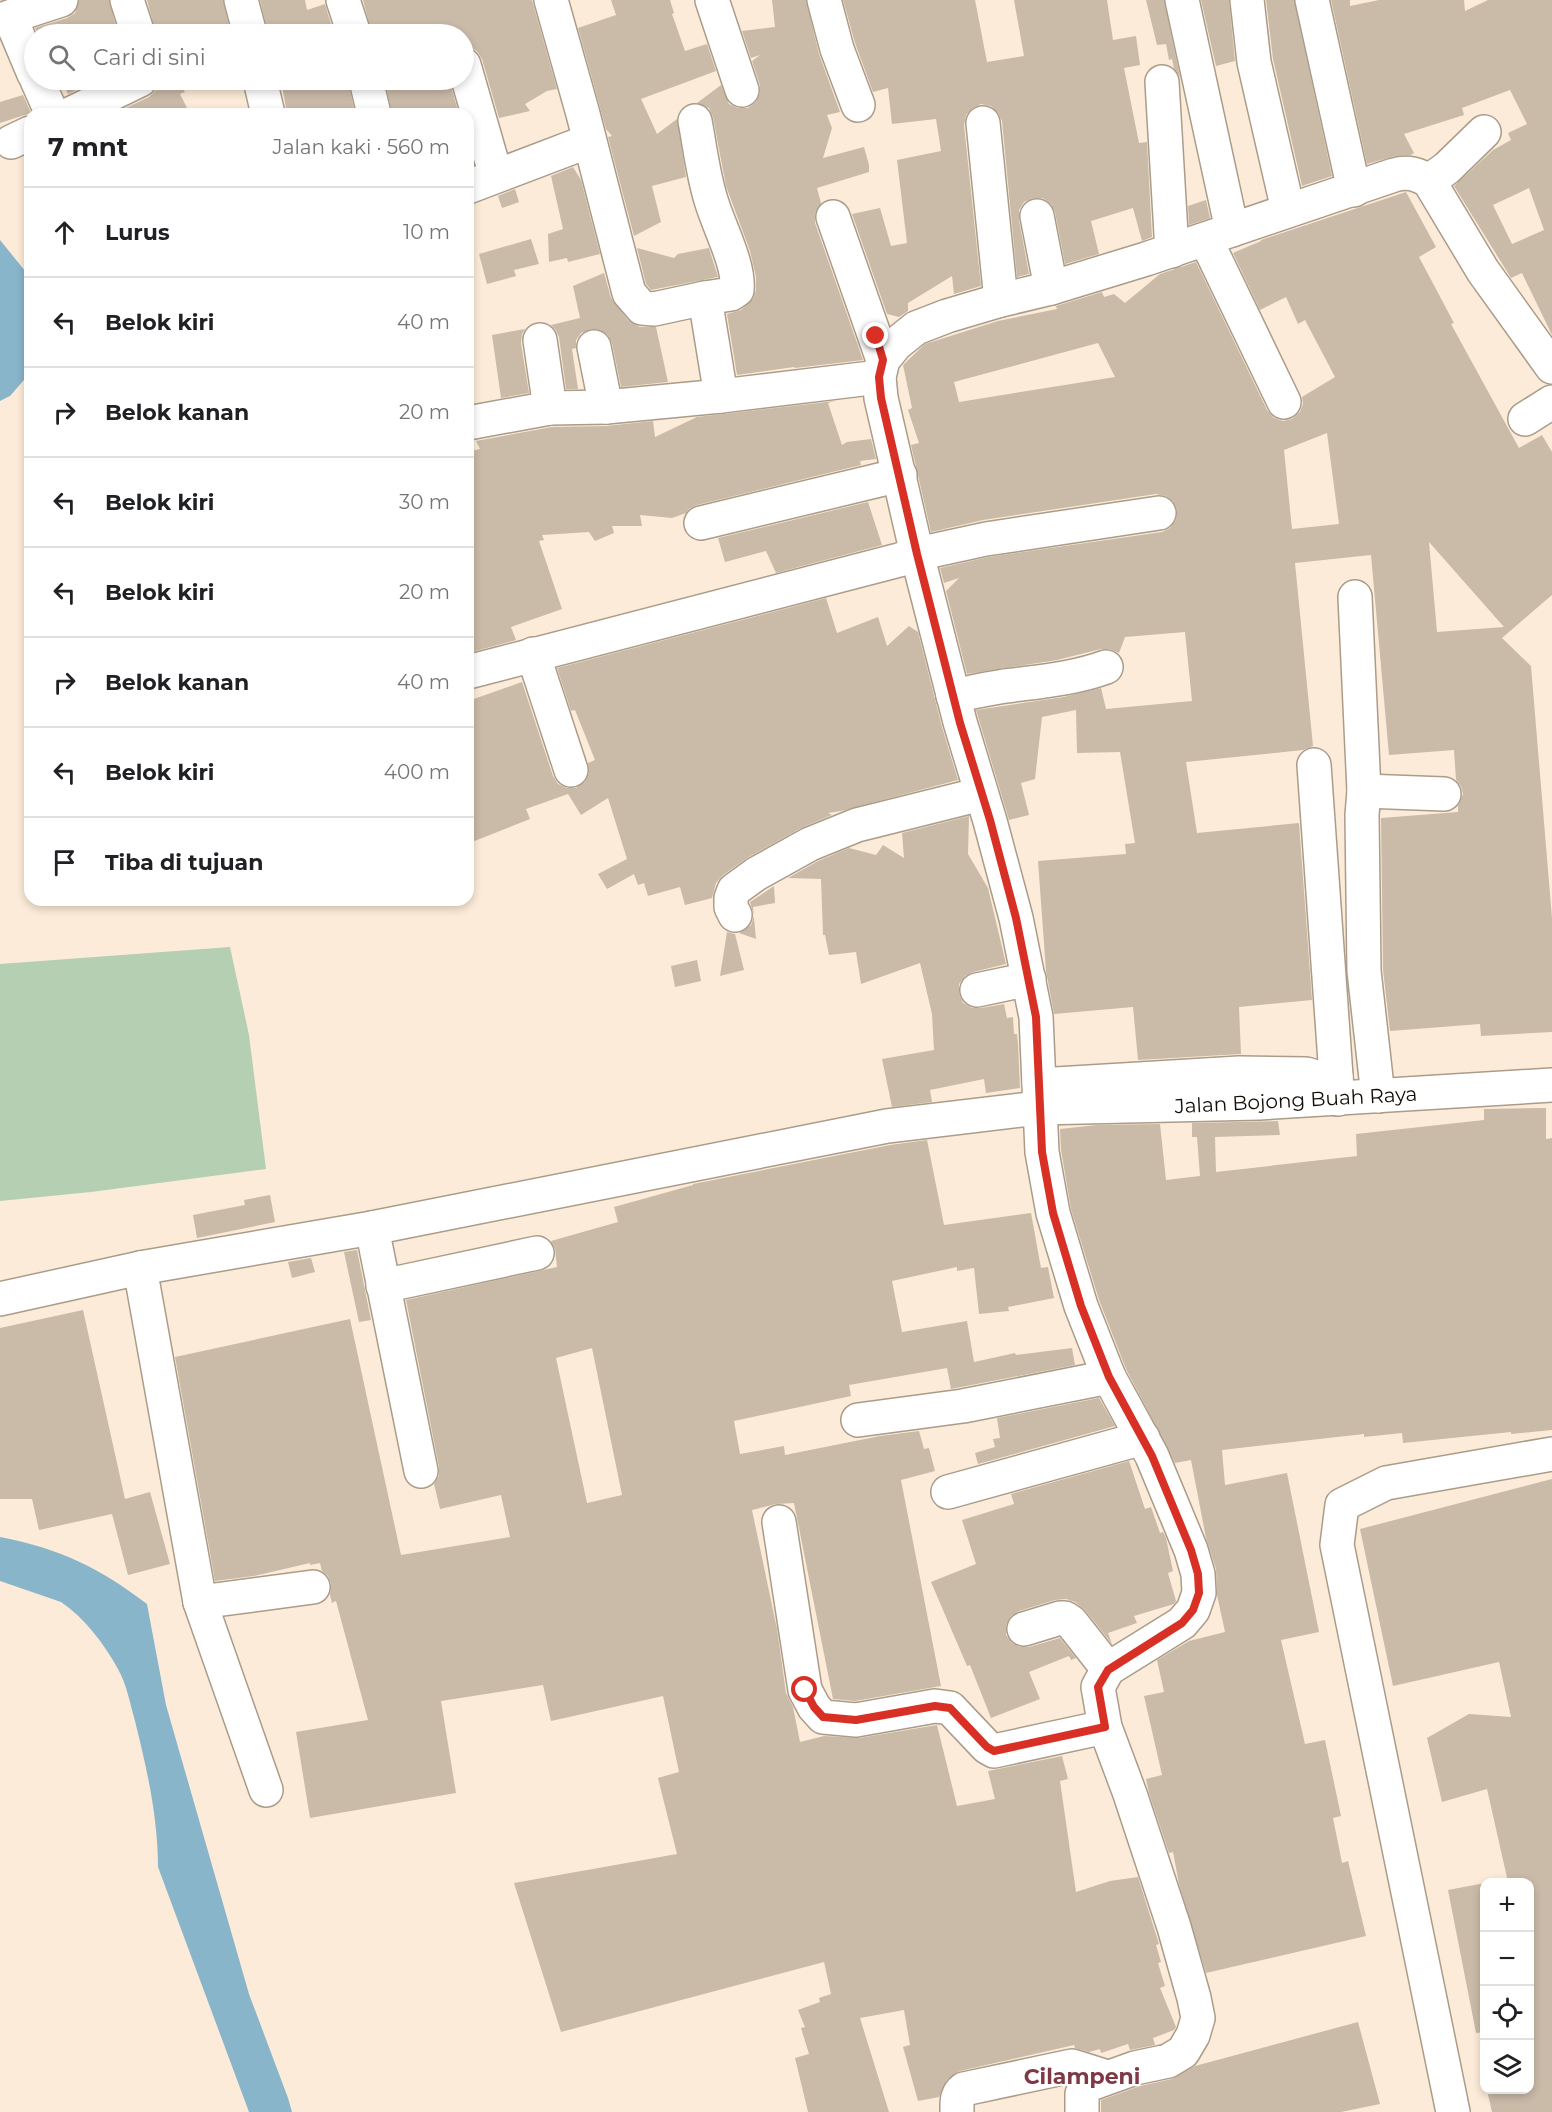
<!DOCTYPE html>
<html lang="id">
<meta charset="utf-8">
<style>
body{margin:0;font-family:Montserrat,sans-serif;background:#f2f2f2;color:#202124}
.controls{position:absolute;right:18px;bottom:18px;display:grid;overflow:hidden;border-radius:12px;box-shadow:0 3px 9px #0003}
.controls button{width:54px;height:54px;display:grid;place-items:center;padding:0;border:0;border-bottom:2px solid #e0e0e0;background:#fff;color:#202124;font:30px sans-serif}
.stop{position:absolute;width:18px;height:18px;margin:-14px;border:4px solid #d93025;border-radius:50%;background:#fff}
.stop.end{background:#d93025;border-color:#fff;box-shadow:0 2px 6px #0008}
.list{margin:0;padding:0;list-style:none}
h2{display:flex;justify-content:space-between;align-items:center;height:78px;margin:0;padding:0 24px;font-size:26px}
h2 small{font-size:20px;font-weight:400;color:#757577}
.list li{display:grid;grid-template-columns:39px 1fr auto;gap:18px;align-items:center;box-sizing:border-box;height:90px;padding:0 24px;border-top:2px solid #e0e0e0}
.list b{display:block;font-size:22px;white-space:nowrap}
.list em{font-size:20px;font-style:normal;color:#757577}
.icon{flex:none;width:33px;height:33px;fill:none;stroke:currentColor;stroke-width:2;stroke-linecap:round;stroke-linejoin:round}
.map{position:relative;flex:none;width:1552px;height:2112px;overflow:hidden}
.search{position:absolute;background:#fff;box-shadow:0 3px 9px #0003;left:24px;top:24px;width:450px;height:66px;display:flex;align-items:center;gap:15px;box-sizing:border-box;padding:0 21px;border-radius:33px;color:#757577;font-size:22px}
.panel{position:absolute;background:#fff;box-shadow:0 3px 9px #0003;left:24px;top:108px;width:450px;height:798px;border-radius:18px}
.map>svg:first-child{display:block}
.green{fill:#b5cfb3}
.water{fill:#89b5ca}
.building{fill:#cabaa8;fill-rule:evenodd}
.lines{fill:none;stroke-linecap:round;stroke-linejoin:round}
.minor-casing{stroke:#ab9c8a;stroke-width:36}
.minor{stroke:#fff;stroke-width:33}
.route{stroke:#d93025;stroke-width:8}
.labels{text-anchor:middle;stroke-width:4.5;stroke-linejoin:round;paint-order:stroke}
.street-label{font-size:20px;fill:#130d07;stroke:#fff}
.quarter-label{font-size:22px;font-weight:bold;fill:#803845;stroke:#fff}
</style>
<div class="map">
<svg width="1552" height="2112" viewBox="0 0 1552 2112">
<rect width="100%" height="100%" fill="#fcebd8"/>
<polygon class="green" points="230,947 249,1035 266,1169 91,1192 0,1201 0,964"/>
<g class="water">
<polygon points="0,240 30,277 30,373 10,396 0,401"/>
<path d="M 0,1537 C 61,1549 98,1567 147,1604 L 166,1705 L 249,1994 L 288,2098 L 292,2112 L 249,2112 L 158,1867 C 158,1818 147,1769 135,1721 C 130,1704 127,1685 118,1669 C 104,1644 85,1618 61,1602 L 0,1581 Z"/>
</g>
<g class="building">
<polygon points="79,0 109,0 118,34 38,34 35,28 67,18 75,13"/>
<polygon points="147,0 223,0 231,34 156,34"/>
<polygon points="260,0 305,0 307,10 325,4 334,34 268,34"/>
<polygon points="363,0 532,0 557,89 547,91 525,104 530,111 499,118 482,59 477,51 469,47 464,47 464,34 372,34"/>
<polygon points="611,0 670,0 674,13 672,14 685,51 707,44 716,71 641,99 657,134 677,119 686,177 652,186 661,222 634,236 608,137 612,136 606,129 578,28 616,15"/>
<polygon points="772,0 806,0 819,54 840,112 827,115 832,128 823,158 864,147 869,165 869,172 817,188 821,203 815,214 815,223 863,360 795,368 794,367 737,375 727,314 741,310 753,299 756,290 756,277 750,251 726,186 713,117 709,108 697,103 721,85 729,104 738,108 748,108 756,102 760,93 760,85 752,61 760,55 751,58 742,31 775,27"/>
<polygon points="843,0 975,0 987,62 1024,56 1014,0 1107,0 1113,40 1136,36 1140,65 1124,68 1139,143 1147,142 1152,237 1142,241 1133,208 1091,221 1099,254 1065,264 1055,212 1051,204 1043,198 1033,198 1024,202 1019,210 1019,220 1029,274 1017,277 1002,121 998,113 991,106 981,104 973,108 966,115 964,125 981,286 954,294 952,276 908,303 908,311 899,317 887,314 852,214 880,208 891,246 907,243 897,160 941,151 936,119 892,124 888,88 873,92 855,43"/>
<polygon points="1146,0 1164,0 1180,77 1174,68 1172,59 1169,60 1166,44 1157,45"/>
<polygon points="1201,0 1229,0 1235,61 1216,66"/>
<polygon points="1266,0 1294,0 1332,176 1302,186 1273,59"/>
<path d="M 1331,0 L 1350,0 L 1350,6 L 1379,0 L 1464,0 L 1465,11 L 1488,0 L 1552,0 L 1552,335 L 1522,273 L 1511,278 L 1454,186 L 1493,150 L 1511,140 L 1508,133 L 1527,124 L 1510,90 L 1462,108 L 1464,115 L 1404,134 L 1414,153 L 1411,155 L 1395,156 L 1367,164 ZM 1529,188 L 1544,230 L 1512,244 L 1493,205 Z"/>
<polygon points="62,80 92,80 93,82 68,94"/>
<polygon points="158,80 178,80 185,92 180,94 190,114 113,114 149,97 156,90"/>
<polygon points="281,80 348,80 355,114 287,114"/>
<polygon points="385,80 449,80 459,114 392,114"/>
<polygon points="23,95 31,113 0,123 0,102"/>
<polygon points="573,167 581,180 600,254 568,262 567,258 549,262 548,234 563,229 551,176"/>
<polygon points="515,189 519,202 502,208 498,196"/>
<path d="M 1406,192 L 1436,247 L 1419,257 L 1454,323 L 1451,324 L 1519,448 L 1542,435 L 1552,452 L 1552,595 L 1502,638 L 1531,666 L 1552,918 L 1552,1032 L 1481,1036 L 1480,1024 L 1390,1031 L 1383,970 L 1381,818 L 1458,812 L 1458,806 L 1463,794 L 1461,786 L 1456,780 L 1454,750 L 1389,755 L 1371,555 L 1295,563 L 1313,746 L 1303,750 L 1186,762 L 1197,833 L 1299,823 L 1312,1000 L 1239,1007 L 1241,1054 L 1138,1060 L 1133,1007 L 1054,1014 L 1046,971 L 1038,861 L 1126,854 L 1125,844 L 1135,843 L 1120,752 L 1077,753 L 1076,710 L 1042,717 L 1035,779 L 1021,783 L 1029,815 L 1009,820 L 976,710 L 1064,697 L 1101,688 L 1106,709 L 1192,701 L 1185,632 L 1125,637 L 1119,653 L 1110,649 L 1101,649 L 1057,660 L 967,674 L 946,591 L 959,578 L 944,583 L 940,568 L 989,557 L 1162,532 L 1170,528 L 1176,520 L 1177,510 L 1173,501 L 1166,496 L 1156,494 L 983,520 L 931,532 L 911,445 L 919,443 L 908,410 L 912,408 L 903,365 L 925,344 L 998,321 L 1057,309 L 1056,306 L 1102,292 L 1104,297 L 1114,294 L 1125,303 L 1160,274 L 1196,262 L 1267,410 L 1274,418 L 1283,421 L 1292,419 L 1300,412 L 1303,404 L 1302,397 L 1335,377 L 1305,320 L 1298,324 L 1286,297 L 1260,310 L 1233,253 L 1261,241 L 1261,240 ZM 1098,343 L 1115,377 L 959,402 L 954,382 ZM 1327,433 L 1339,524 L 1292,529 L 1284,450 ZM 1429,542 L 1504,627 L 1437,632 Z"/>
<polygon points="1206,200 1210,218 1189,225 1188,206"/>
<polygon points="531,239 539,264 514,270 516,276 487,284 479,254"/>
<polygon points="637,248 674,258 678,254 709,248 718,277 651,290 646,284"/>
<polygon points="604,273 611,298 628,320 640,327 656,327 668,382 621,387 612,343 608,335 601,330 591,329 581,333 576,340 576,348 572,349 578,389 566,389 559,337 555,329 551,325 580,318 573,286"/>
<polygon points="525,329 522,334 521,343 529,393 501,398 492,335"/>
<polygon points="835,401 828,403 842,445 847,442 871,439 876,459 860,461 861,465 697,505 689,509 686,513 672,518 640,515 642,526 612,526 614,533 595,541 589,532 542,535 544,540 539,541 562,609 511,627 516,640 468,653 468,452 480,449 476,441 552,427 606,426 653,421 655,437 697,417"/>
<polygon points="868,502 882,545 776,573 766,551 725,562 718,538"/>
<polygon points="826,598 837,633 878,617 887,646 909,626 918,632 942,727 958,780 841,811 828,813 832,815 801,828 747,858 723,875 716,883 712,898 685,905 680,887 648,896 644,883 638,885 634,874 607,889 598,874 627,859 608,798 581,815 568,794 526,809 530,819 472,842 468,831 468,701 522,682 553,776 558,784 567,788 576,788 585,782 589,773 588,763 595,760 575,710 571,711 557,668"/>
<polygon points="969,816 968,854 988,888 1006,964 973,972 965,976 959,984 959,993 963,1003 972,1008 981,1008 1004,1004 1007,1018 1013,1017 1014,1034 1017,1034 1018,1044 1020,1088 986,1093 984,1079 930,1090 932,1102 892,1107 882,1059 934,1050 932,1014 920,963 861,984 856,952 829,955 825,935 823,935 821,879 788,878 818,861 849,848 876,855 883,845 904,858 902,833"/>
<polygon points="774,886 775,903 753,907 756,939 739,933 751,925 754,916 750,902"/>
<polygon points="727,932 735,934 744,970 720,976"/>
<polygon points="697,960 701,981 675,987 671,966"/>
<polygon points="1546,1108 1546,1139 1552,1138 1552,1430 1511,1434 1511,1432 1403,1443 1402,1433 1364,1437 1364,1434 1222,1450 1225,1485 1287,1473 1319,1632 1281,1640 1305,1744 1325,1740 1341,1816 1333,1818 1342,1863 1348,1861 1366,1936 1206,1973 1179,1884 1173,1852 1169,1853 1149,1793 1146,1779 1162,1775 1144,1696 1164,1692 1157,1660 1189,1641 1225,1632 1217,1595 1216,1569 1206,1538 1191,1460 1175,1463 1126,1369 1099,1300 1071,1209 1061,1150 1060,1129 1097,1125 1160,1124 1166,1180 1200,1176 1197,1137 1192,1137 1192,1123 1278,1121 1280,1135 1215,1137 1216,1172 1357,1156 1356,1134 1484,1120 1484,1109"/>
<path d="M 927,1140 L 944,1225 L 1031,1213 L 1041,1268 L 1048,1267 L 1054,1298 L 1008,1307 L 1009,1311 L 979,1314 L 974,1268 L 957,1271 L 957,1267 L 892,1281 L 902,1332 L 967,1321 L 974,1362 L 1015,1353 L 1016,1355 L 1072,1348 L 1075,1365 L 951,1389 L 947,1368 L 849,1385 L 851,1396 L 734,1421 L 740,1454 L 784,1446 L 785,1455 L 880,1436 L 919,1431 L 924,1449 L 929,1448 L 935,1471 L 901,1480 L 941,1686 L 855,1701 L 833,1699 L 794,1503 L 776,1504 L 752,1510 L 777,1629 L 786,1693 L 793,1707 L 800,1742 L 824,1736 L 859,1738 L 937,1725 L 957,1806 L 995,1799 L 988,1771 L 1062,1756 L 1068,1779 L 1060,1781 L 1076,1892 L 1110,1881 L 1138,1877 L 1159,1944 L 1156,1945 L 1161,1962 L 1158,1963 L 1165,1986 L 1160,1988 L 1176,2027 L 1174,2030 L 1153,2038 L 1155,2045 L 1130,2050 L 1128,2044 L 1101,2053 L 1100,2049 L 1089,2052 L 1075,2048 L 1074,2045 L 960,2071 L 947,2080 L 939,2097 L 918,2101 L 903,2047 L 910,2045 L 904,2010 L 860,2018 L 889,2112 L 808,2112 L 795,2058 L 809,2054 L 801,2028 L 805,2027 L 798,2010 L 820,2002 L 819,1998 L 831,1994 L 824,1962 L 561,2032 L 514,1883 L 677,1854 L 658,1778 L 679,1772 L 663,1696 L 551,1721 L 543,1685 L 441,1701 L 456,1793 L 310,1818 L 296,1732 L 368,1720 L 336,1601 L 332,1603 L 330,1595 L 331,1584 L 328,1576 L 322,1571 L 320,1563 L 310,1565 L 310,1563 L 254,1576 L 215,1581 L 175,1357 L 350,1319 L 401,1555 L 510,1537 L 501,1495 L 440,1509 L 434,1484 L 439,1476 L 439,1467 L 406,1300 L 557,1267 L 555,1249 L 551,1241 L 618,1222 L 614,1207 L 693,1185 L 693,1184 L 890,1145 ZM 592,1348 L 622,1495 L 587,1503 L 556,1358 Z"/>
<polygon points="270,1195 275,1222 197,1238 193,1215 245,1205 244,1200"/>
<polygon points="357,1250 371,1320 359,1322 344,1252"/>
<polygon points="311,1258 315,1272 292,1278 288,1262"/>
<polygon points="83,1310 125,1499 150,1492 170,1564 128,1575 112,1514 39,1530 32,1499 0,1499 0,1328"/>
<polygon points="1099,1398 1115,1426 978,1464 975,1453 995,1447 993,1439 1000,1438 997,1418"/>
<polygon points="1129,1461 1145,1509 1151,1507 1160,1533 1163,1532 1166,1538 1173,1571 1168,1573 1176,1601 1174,1604 1134,1616 1137,1623 1108,1633 1112,1644 1085,1610 1075,1602 1066,1599 1055,1600 1019,1611 1011,1616 1006,1625 1006,1635 1012,1643 1020,1647 1029,1647 1060,1638 1076,1658 1071,1660 1069,1656 1029,1672 1040,1699 991,1718 970,1665 967,1666 931,1582 976,1564 962,1520 1014,1504 1011,1494"/>
<polygon points="1552,1479 1552,2112 1492,2112 1487,2090 1530,2090 1530,1882 1508,1882 1487,1789 1442,1802 1427,1738 1469,1714 1511,1717 1499,1662 1393,1686 1360,1529"/>
<polygon points="1485,1883 1485,2032 1476,2033 1448,1890"/>
<polygon points="1358,2022 1380,2104 1341,2112 1101,2112 1101,2100 1140,2086 1172,2079 1195,2066"/>
</g>
<g class="lines">
<g class="minor-casing">
<g id="minor">
<polyline points="127,0 138,34"/>
<polyline points="241,0 250,34"/>
<polyline points="343,0 354,34"/>
<polyline points="551,0 583,114 629,293 642,308 654,309 705,298 721,396"/>
<polyline points="712,0 742,90"/>
<polyline points="824,0 837,49 858,105"/>
<polyline points="1182,0 1232,230"/>
<polyline points="1247,0 1254,62 1288,210"/>
<polyline points="1312,0 1354,190"/>
<polyline points="10,17 34,74"/>
<polyline points="0,20 61,0"/>
<polyline points="464,65 496,176"/>
<polyline points="37,80 52,114"/>
<polyline points="260,80 268,114"/>
<polyline points="366,80 374,114"/>
<polyline points="1162,82 1172,251"/>
<polyline points="70,114 140,80"/>
<path d="M 695,121 C 700,147 703,175 711,200 C 718,225 740,265 737,290 L 731,294 L 705,298"/>
<polyline points="983,123 1001,300"/>
<polyline points="11,142 30,133"/>
<polyline points="1429,181 1447,168 1484,132"/>
<polyline points="468,187 589,141"/>
<polyline points="1037,216 1051,288"/>
<polyline points="833,217 883,360"/>
<polyline points="1206,240 1284,402"/>
<polyline points="540,340 550,408"/>
<polyline points="594,347 606,407"/>
<polyline points="1525,419 1552,402"/>
<polyline points="468,423 550,408 606,407 721,396 879,377"/>
<polyline points="701,523 900,475"/>
<polyline points="1355,597 1364,791 1362,815 1364,971 1378,1096"/>
<polyline points="533,654 571,770"/>
<polyline points="468,672 899,560 917,554 986,539 1159,513"/>
<path d="M 953,696 C 973,692 993,687 1014,685 C 1045,681 1076,678 1106,667"/>
<polyline points="1314,765 1336,1076"/>
<polyline points="1364,791 1444,794"/>
<polyline points="735,915 731,907 731,898 734,890 756,874 810,844 857,825 981,794"/>
<polyline points="977,990 1029,979"/>
<polyline points="1039,1083 1056,1084 1239,1073 1306,1074 1317,1077 1336,1076 1338,1099"/>
<polyline points="372,1228 421,1471"/>
<polyline points="140,1268 200,1602 266,1790"/>
<polyline points="383,1286 537,1253"/>
<polyline points="0,1299 140,1268 372,1228 887,1126 1039,1108 1259,1103 1552,1085"/>
<polyline points="858,1420 963,1406 1109,1377"/>
<polyline points="948,1492 1143,1438"/>
<polyline points="779,1522 805,1690 814,1707 823,1717 856,1720 935,1706 950,1708 987,1747 994,1751 1105,1727"/>
<polyline points="200,1602 313,1587"/>
<polyline points="1024,1629 1060,1618 1065,1618 1071,1622 1108,1669"/>
<path d="M 957,2112 C 957,2102 956,2095 964,2089 L 1072,2066 L 1107,2077"/>
<path d="M 1082,2112 L 1082,2094 L 1085,2086 L 1135,2068 L 1168,2061 L 1183,2052 L 1193,2035 L 1198,2018 L 1194,1998 L 1174,1927 L 1130,1794 L 1105,1727 L 1098,1687 L 1108,1669 L 1182,1623 L 1193,1610 L 1199,1593 L 1198,1574 L 1191,1550 L 1152,1456 L 1109,1377 L 1081,1306 L 1053,1213 L 1042,1152 L 1036,1017 L 1016,918 L 990,821 L 960,722 L 917,554 L 881,398 L 879,377 L 883,360 L 896,344 L 916,328 L 947,316 L 1001,300 L 1051,288 L 1146,259 L 1394,175 C 1408,171 1417,174 1429,181 L 1483,271 L 1552,367"/>
<polyline points="1453,2112 1337,1545 1342,1505 1386,1483 1552,1454"/>
</g>
</g>
<use href="#minor" class="minor"/>
</g>
<g class="lines">
<polyline class="route" points="805,1690 814,1707 823,1717 856,1720 935,1706 950,1708 987,1747 994,1751 1105,1727 1098,1687 1108,1670 1182,1623 1193,1610 1199,1593 1198,1574 1191,1550 1152,1456 1109,1377 1081,1306 1053,1213 1042,1152 1036,1017 1016,918 990,820 960,723 917,554 881,398 879,377 883,360 876,336"/>
</g>
<g class="labels">
<g class="street-label">
<text transform="translate(1296 1100) rotate(-3)" y="7">Jalan Bojong Buah Raya</text>
</g>
<g class="quarter-label">
<text x="1082" y="2084">Cilampeni</text>
</g>
</g>
</svg>
<div class="controls">
<button>+</button>
<button>−</button>
<button><svg class="icon" aria-label="locate" viewBox="0 0 24 24"><circle cx="12" cy="12" r="6"/><path d="M12 2v4M12 18v4M2 12h4M18 12h4"/></svg></button>
<button><svg class="icon" aria-label="layers" viewBox="0 0 24 24"><path d="M12 4l9 5-9 5-9-5zM3 14l9 5 9-5"/></svg></button>
</div>
<div class="stop" style="left:805px;top:1690px"></div>
<div class="stop end" style="left:876px;top:336px"></div>
<div class="search"><svg class="icon" aria-label="search" viewBox="0 0 24 24"><circle cx="10" cy="10" r="6"/><path d="M15 15l6 6"/></svg>Cari di sini</div>
<section class="panel">
<h2>7 mnt<small>Jalan kaki · 560 m</small></h2>
<ul class="list">
<li><svg class="icon" aria-label="ahead" viewBox="0 0 24 24"><path d="M12 20V5M6 11l6-6 6 6"/></svg><div><b>Lurus</b></div><em>10 m</em></li>
<li><svg class="icon" aria-label="left" viewBox="0 0 24 24"><path d="M17 20v-9H6M10 6l-5 5 5 5"/></svg><div><b>Belok kiri</b></div><em>40 m</em></li>
<li><svg class="icon" aria-label="right" viewBox="0 0 24 24"><path d="M7 20v-9h11M14 6l5 5-5 5"/></svg><div><b>Belok kanan</b></div><em>20 m</em></li>
<li><svg class="icon" aria-label="left" viewBox="0 0 24 24"><path d="M17 20v-9H6M10 6l-5 5 5 5"/></svg><div><b>Belok kiri</b></div><em>30 m</em></li>
<li><svg class="icon" aria-label="left" viewBox="0 0 24 24"><path d="M17 20v-9H6M10 6l-5 5 5 5"/></svg><div><b>Belok kiri</b></div><em>20 m</em></li>
<li><svg class="icon" aria-label="right" viewBox="0 0 24 24"><path d="M7 20v-9h11M14 6l5 5-5 5"/></svg><div><b>Belok kanan</b></div><em>40 m</em></li>
<li><svg class="icon" aria-label="left" viewBox="0 0 24 24"><path d="M17 20v-9H6M10 6l-5 5 5 5"/></svg><div><b>Belok kiri</b></div><em>400 m</em></li>
<li><svg class="icon" aria-label="arrive" viewBox="0 0 24 24"><path d="M6 21V4h12l-3 4 3 4H6"/></svg><div><b>Tiba di tujuan</b></div></li>
</ul>
</section>
</div>
